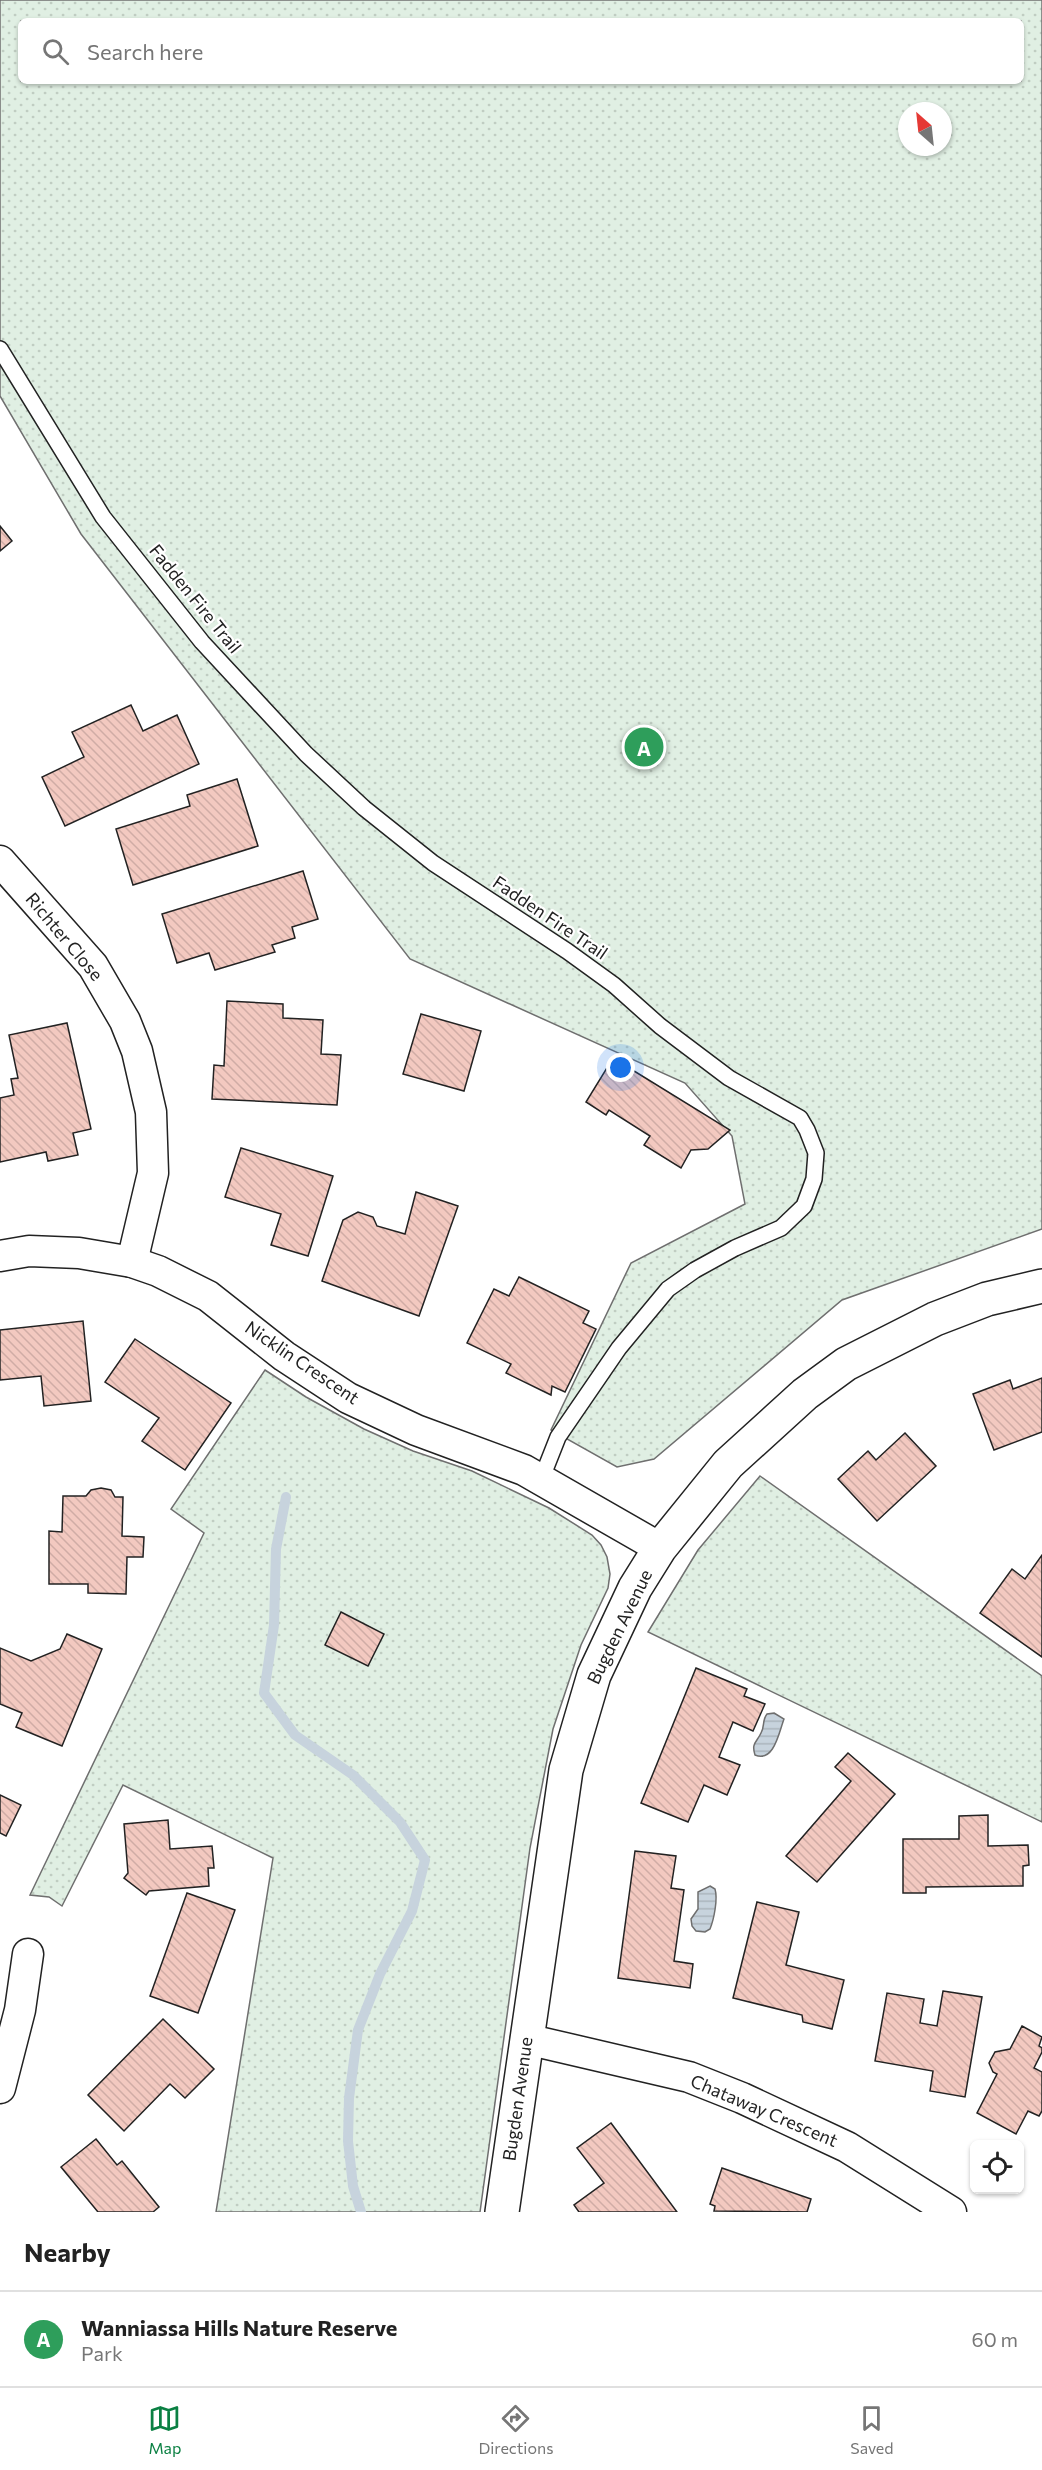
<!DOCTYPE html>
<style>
body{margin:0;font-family:Commissioner,sans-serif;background:#f2f2f2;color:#222}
.controls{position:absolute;right:18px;bottom:18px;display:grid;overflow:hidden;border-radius:9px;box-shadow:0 2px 4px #0004}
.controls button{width:54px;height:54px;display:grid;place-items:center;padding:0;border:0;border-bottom:2px solid #e0e0e0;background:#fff;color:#222;font:30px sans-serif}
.compass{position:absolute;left:898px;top:102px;width:54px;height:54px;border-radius:50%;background:#fff;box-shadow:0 2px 4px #0004;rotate:333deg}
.you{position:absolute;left:621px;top:1068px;width:21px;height:21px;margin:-15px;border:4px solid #fff;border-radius:50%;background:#1a73e8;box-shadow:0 0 0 9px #1a73e833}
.badge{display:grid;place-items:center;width:39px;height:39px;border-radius:50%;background:#0b8043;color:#fff;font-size:20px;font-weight:700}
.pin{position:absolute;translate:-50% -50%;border:3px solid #fff;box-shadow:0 2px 6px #0006}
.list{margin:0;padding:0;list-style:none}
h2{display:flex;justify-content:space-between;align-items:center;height:78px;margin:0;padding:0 24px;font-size:26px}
h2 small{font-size:20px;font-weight:400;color:#767676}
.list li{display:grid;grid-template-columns:39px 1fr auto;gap:18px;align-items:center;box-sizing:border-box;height:96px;padding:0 24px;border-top:2px solid #e0e0e0}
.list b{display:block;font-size:22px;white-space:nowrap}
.list p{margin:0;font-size:20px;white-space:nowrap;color:#767676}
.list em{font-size:20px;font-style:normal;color:#767676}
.icon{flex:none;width:33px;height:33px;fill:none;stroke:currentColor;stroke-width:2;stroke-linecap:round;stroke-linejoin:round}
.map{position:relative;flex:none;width:1042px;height:2212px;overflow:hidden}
.search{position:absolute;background:#fff;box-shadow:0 2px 4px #0004;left:18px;right:18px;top:18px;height:66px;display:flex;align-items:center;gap:15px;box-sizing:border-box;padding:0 21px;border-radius:9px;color:#767676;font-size:22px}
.sheet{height:174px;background:#fff}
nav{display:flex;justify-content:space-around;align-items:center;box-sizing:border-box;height:84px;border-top:2px solid #e0e0e0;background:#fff;font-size:16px;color:#767676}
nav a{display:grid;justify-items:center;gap:3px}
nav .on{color:#0b8043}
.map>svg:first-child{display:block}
.park{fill:url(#park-dots);stroke:#6f6f6f;stroke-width:1.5;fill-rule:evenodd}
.water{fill:url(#water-rules);stroke:#6f6f6f;stroke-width:1.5}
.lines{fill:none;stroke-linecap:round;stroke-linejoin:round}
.stream{stroke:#c7d3dd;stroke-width:10}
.building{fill:url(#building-back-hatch);stroke:#222;stroke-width:1.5}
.service-casing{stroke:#222;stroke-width:18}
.minor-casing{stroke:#222;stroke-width:33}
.tertiary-casing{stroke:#222;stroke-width:36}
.service{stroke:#fff;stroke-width:15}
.minor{stroke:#fff;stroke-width:30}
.tertiary{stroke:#fff;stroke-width:33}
.labels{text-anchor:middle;stroke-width:4.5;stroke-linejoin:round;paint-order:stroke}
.street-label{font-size:18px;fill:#222;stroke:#fff}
</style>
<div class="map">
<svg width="1042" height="2212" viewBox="0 0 1042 2212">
<defs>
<pattern id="park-dots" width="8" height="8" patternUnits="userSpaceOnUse" patternTransform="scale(1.5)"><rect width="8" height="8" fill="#e0efe3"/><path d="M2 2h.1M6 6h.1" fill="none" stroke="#c0cdc2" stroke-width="1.8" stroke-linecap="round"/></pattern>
<pattern id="water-rules" width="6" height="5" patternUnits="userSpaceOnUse" patternTransform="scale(1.5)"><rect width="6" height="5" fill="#c7d3dd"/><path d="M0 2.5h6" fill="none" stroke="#abb5bd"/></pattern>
<pattern id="building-back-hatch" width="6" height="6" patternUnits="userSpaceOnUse" patternTransform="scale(1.5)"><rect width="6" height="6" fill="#f3c9c0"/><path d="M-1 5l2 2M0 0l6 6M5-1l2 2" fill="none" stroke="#d0aca5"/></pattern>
</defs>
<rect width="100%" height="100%" fill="#fff"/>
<g class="park">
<path d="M 0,0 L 1042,0 L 1042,1229 L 842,1300 L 654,1459 L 617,1467 L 551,1430 L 631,1263 L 745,1204 L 732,1136 L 685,1083 L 410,959 L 81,534 L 0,396 ZM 21,21 L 1021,21 L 1021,81 L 21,81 ZM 907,111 L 943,111 L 943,147 L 907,147 Z"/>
<polygon points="265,1370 306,1397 364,1429 413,1451 472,1471 549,1508 592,1535 601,1545 607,1557 610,1574 608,1588 581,1645 553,1729 530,1848 480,2212 216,2212 273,1858 123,1785 62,1906 49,1897 30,1895 204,1533 171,1509"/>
<polygon points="760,1476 1042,1676 1042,1822 648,1632 698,1550"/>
</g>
<g class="water">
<path d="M 774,1713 L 784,1719 C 779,1732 774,1763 755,1755 C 751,1743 757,1742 761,1733 C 765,1726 762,1720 767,1714 Z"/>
<path d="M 710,1886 L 715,1889 C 718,1899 714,1919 710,1929 L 705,1932 L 696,1931 L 692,1926 L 691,1919 L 698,1909 L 698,1892 Z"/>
</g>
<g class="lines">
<polyline class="stream" points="286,1497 276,1549 274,1625 264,1693 295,1735 353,1775 400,1822 425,1860 412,1911 380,1974 358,2030 349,2098 348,2141 353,2186 361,2212"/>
</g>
<g class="building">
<polygon points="0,526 12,541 0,551"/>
<polygon points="131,705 143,731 177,715 199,764 65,826 42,777 84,757 72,732"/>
<polygon points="237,779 258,846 133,885 116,829 190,806 187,795"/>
<polygon points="303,871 318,919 292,927 295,938 272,945 275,952 215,970 209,953 177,963 162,914"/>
<polygon points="227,1001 283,1004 283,1018 323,1020 321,1054 341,1055 337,1105 212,1099 214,1065 224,1066"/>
<polygon points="421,1014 481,1031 464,1091 403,1074"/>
<polygon points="67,1023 91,1129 73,1133 78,1155 48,1161 46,1152 0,1162 0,1098 14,1095 11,1079 18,1078 9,1035"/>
<polygon points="613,1058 730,1130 708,1149 691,1150 681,1168 644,1145 650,1136 609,1110 606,1115 586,1102"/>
<polygon points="241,1148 333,1176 308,1256 271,1245 281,1214 225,1197"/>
<polygon points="416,1192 458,1206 419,1316 322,1281 343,1220 358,1212 373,1217 377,1226 405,1234"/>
<polygon points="519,1277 589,1311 583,1323 596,1329 565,1392 552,1386 551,1395 506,1373 511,1364 467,1343 494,1289 509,1296"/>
<polygon points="83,1321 91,1401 44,1406 41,1376 0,1380 0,1330"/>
<polygon points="135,1339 231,1403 185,1470 142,1441 159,1418 105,1382"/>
<polygon points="1042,1378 1042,1432 994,1450 973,1394 1010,1380 1013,1389"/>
<polygon points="905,1433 936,1466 877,1521 838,1479 868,1451 876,1460"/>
<polygon points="101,1488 111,1490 115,1497 123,1497 122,1536 144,1537 143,1557 127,1557 126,1594 88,1593 88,1584 49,1584 49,1531 62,1532 63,1496 86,1496 91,1490"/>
<polygon points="1042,1555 1042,1657 980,1613 1012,1569 1025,1579"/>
<polygon points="341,1612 384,1634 368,1666 325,1645"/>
<polygon points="67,1634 102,1649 62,1746 16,1727 22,1713 0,1704 0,1648 31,1661 60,1649"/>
<polygon points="696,1668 747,1689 744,1696 765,1704 753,1731 733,1722 719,1757 740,1765 727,1795 704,1785 688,1822 641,1803"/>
<polygon points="848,1753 895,1794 817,1882 786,1856 851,1781 835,1767"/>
<polygon points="0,1795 21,1805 6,1836 0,1833"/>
<polygon points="988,1815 988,1846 1028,1845 1029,1865 1023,1866 1023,1886 926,1887 926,1893 903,1893 903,1839 959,1839 959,1816"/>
<polygon points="168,1820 170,1849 212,1846 214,1868 208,1868 209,1886 149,1891 146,1895 124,1878 128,1873 124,1824"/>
<polygon points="635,1851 676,1856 671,1888 684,1890 674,1961 693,1964 690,1988 618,1978"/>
<polygon points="187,1893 235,1910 198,2013 150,1996"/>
<polygon points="757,1902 799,1912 786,1965 844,1980 832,2029 803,2022 802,2015 733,1998"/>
<polygon points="943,1991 982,1997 965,2097 930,2091 933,2071 875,2061 887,1993 924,1999 920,2023 937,2026"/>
<polygon points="163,2019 214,2069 185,2098 170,2084 124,2131 88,2095"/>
<polygon points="1022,2026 1042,2037 1039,2046 1042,2048 1042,2052 1034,2068 1042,2072 1042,2111 1039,2116 1028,2111 1016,2134 977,2113 997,2074 993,2072 989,2063 995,2052 1010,2049"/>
<polygon points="611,2123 677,2212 579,2212 574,2205 604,2183 577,2148"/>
<polygon points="96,2139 117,2165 122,2161 159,2207 153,2212 98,2212 61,2167"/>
<polygon points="722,2168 811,2199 807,2212 714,2211 715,2206 710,2204"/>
</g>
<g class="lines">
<g class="service-casing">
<polyline id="service" points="0,349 103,517 202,642 306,754 364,808 433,863 567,951 614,985 660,1026 729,1078 800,1118 807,1130 816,1153 814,1179 804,1206 781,1228 735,1248 695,1270 668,1289 619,1348 558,1437 541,1480"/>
</g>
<g class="minor-casing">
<g id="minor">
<polyline points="0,861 93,966 125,1021 137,1051 151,1112 153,1173 132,1262"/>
<polyline points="0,1256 29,1251 79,1253 132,1262 158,1271 208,1296 284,1356 348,1398 416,1430 524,1470 660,1548"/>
<polyline points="526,2039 689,2077 742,2098 847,2147 951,2212"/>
<polyline points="0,2088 20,2010 28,1954"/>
</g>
</g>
<g class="tertiary-casing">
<polyline id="tertiary" points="502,2212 566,1770 594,1675 635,1588 660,1548 728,1464 805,1394 846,1364 935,1319 987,1299 1042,1286"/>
</g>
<use href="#service" class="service"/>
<use href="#minor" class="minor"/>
<use href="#tertiary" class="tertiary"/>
</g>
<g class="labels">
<g class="street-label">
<text transform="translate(195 599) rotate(51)" y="6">Fadden Fire Trail</text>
<text transform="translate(550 918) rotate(34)" y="6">Fadden Fire Trail</text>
<text transform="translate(64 937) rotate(50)" y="6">Richter Close</text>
<text transform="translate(302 1363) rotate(34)" y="6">Nicklin Crescent</text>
<text transform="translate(620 1627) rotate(-64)" y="6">Bugden Avenue</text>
<text transform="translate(518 2099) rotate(-82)" y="6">Bugden Avenue</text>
<text transform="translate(764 2111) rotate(23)" y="6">Chataway Crescent</text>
</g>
</g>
</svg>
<div class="controls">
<button><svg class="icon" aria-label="locate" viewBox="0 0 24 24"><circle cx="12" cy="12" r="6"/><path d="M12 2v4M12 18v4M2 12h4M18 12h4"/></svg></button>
</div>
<svg class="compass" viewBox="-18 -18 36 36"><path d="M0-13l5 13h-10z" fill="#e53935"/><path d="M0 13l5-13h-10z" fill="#767676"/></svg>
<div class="you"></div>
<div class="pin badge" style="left:644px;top:747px;background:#2e9e5b">A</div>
<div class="search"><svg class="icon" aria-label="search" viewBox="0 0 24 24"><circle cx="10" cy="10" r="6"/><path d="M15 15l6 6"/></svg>Search here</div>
</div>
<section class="sheet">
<h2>Nearby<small></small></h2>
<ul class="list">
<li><span class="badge" style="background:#2e9e5b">A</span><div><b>Wanniassa Hills Nature Reserve</b><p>Park</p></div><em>60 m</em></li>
</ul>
</section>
<nav>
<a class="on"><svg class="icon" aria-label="map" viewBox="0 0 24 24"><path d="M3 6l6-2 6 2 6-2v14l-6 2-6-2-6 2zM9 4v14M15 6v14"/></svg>Map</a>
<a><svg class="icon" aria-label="directions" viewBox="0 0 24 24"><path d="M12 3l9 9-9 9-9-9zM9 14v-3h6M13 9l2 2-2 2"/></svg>Directions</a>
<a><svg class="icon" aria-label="saved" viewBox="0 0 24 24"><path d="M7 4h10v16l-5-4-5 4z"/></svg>Saved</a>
</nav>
